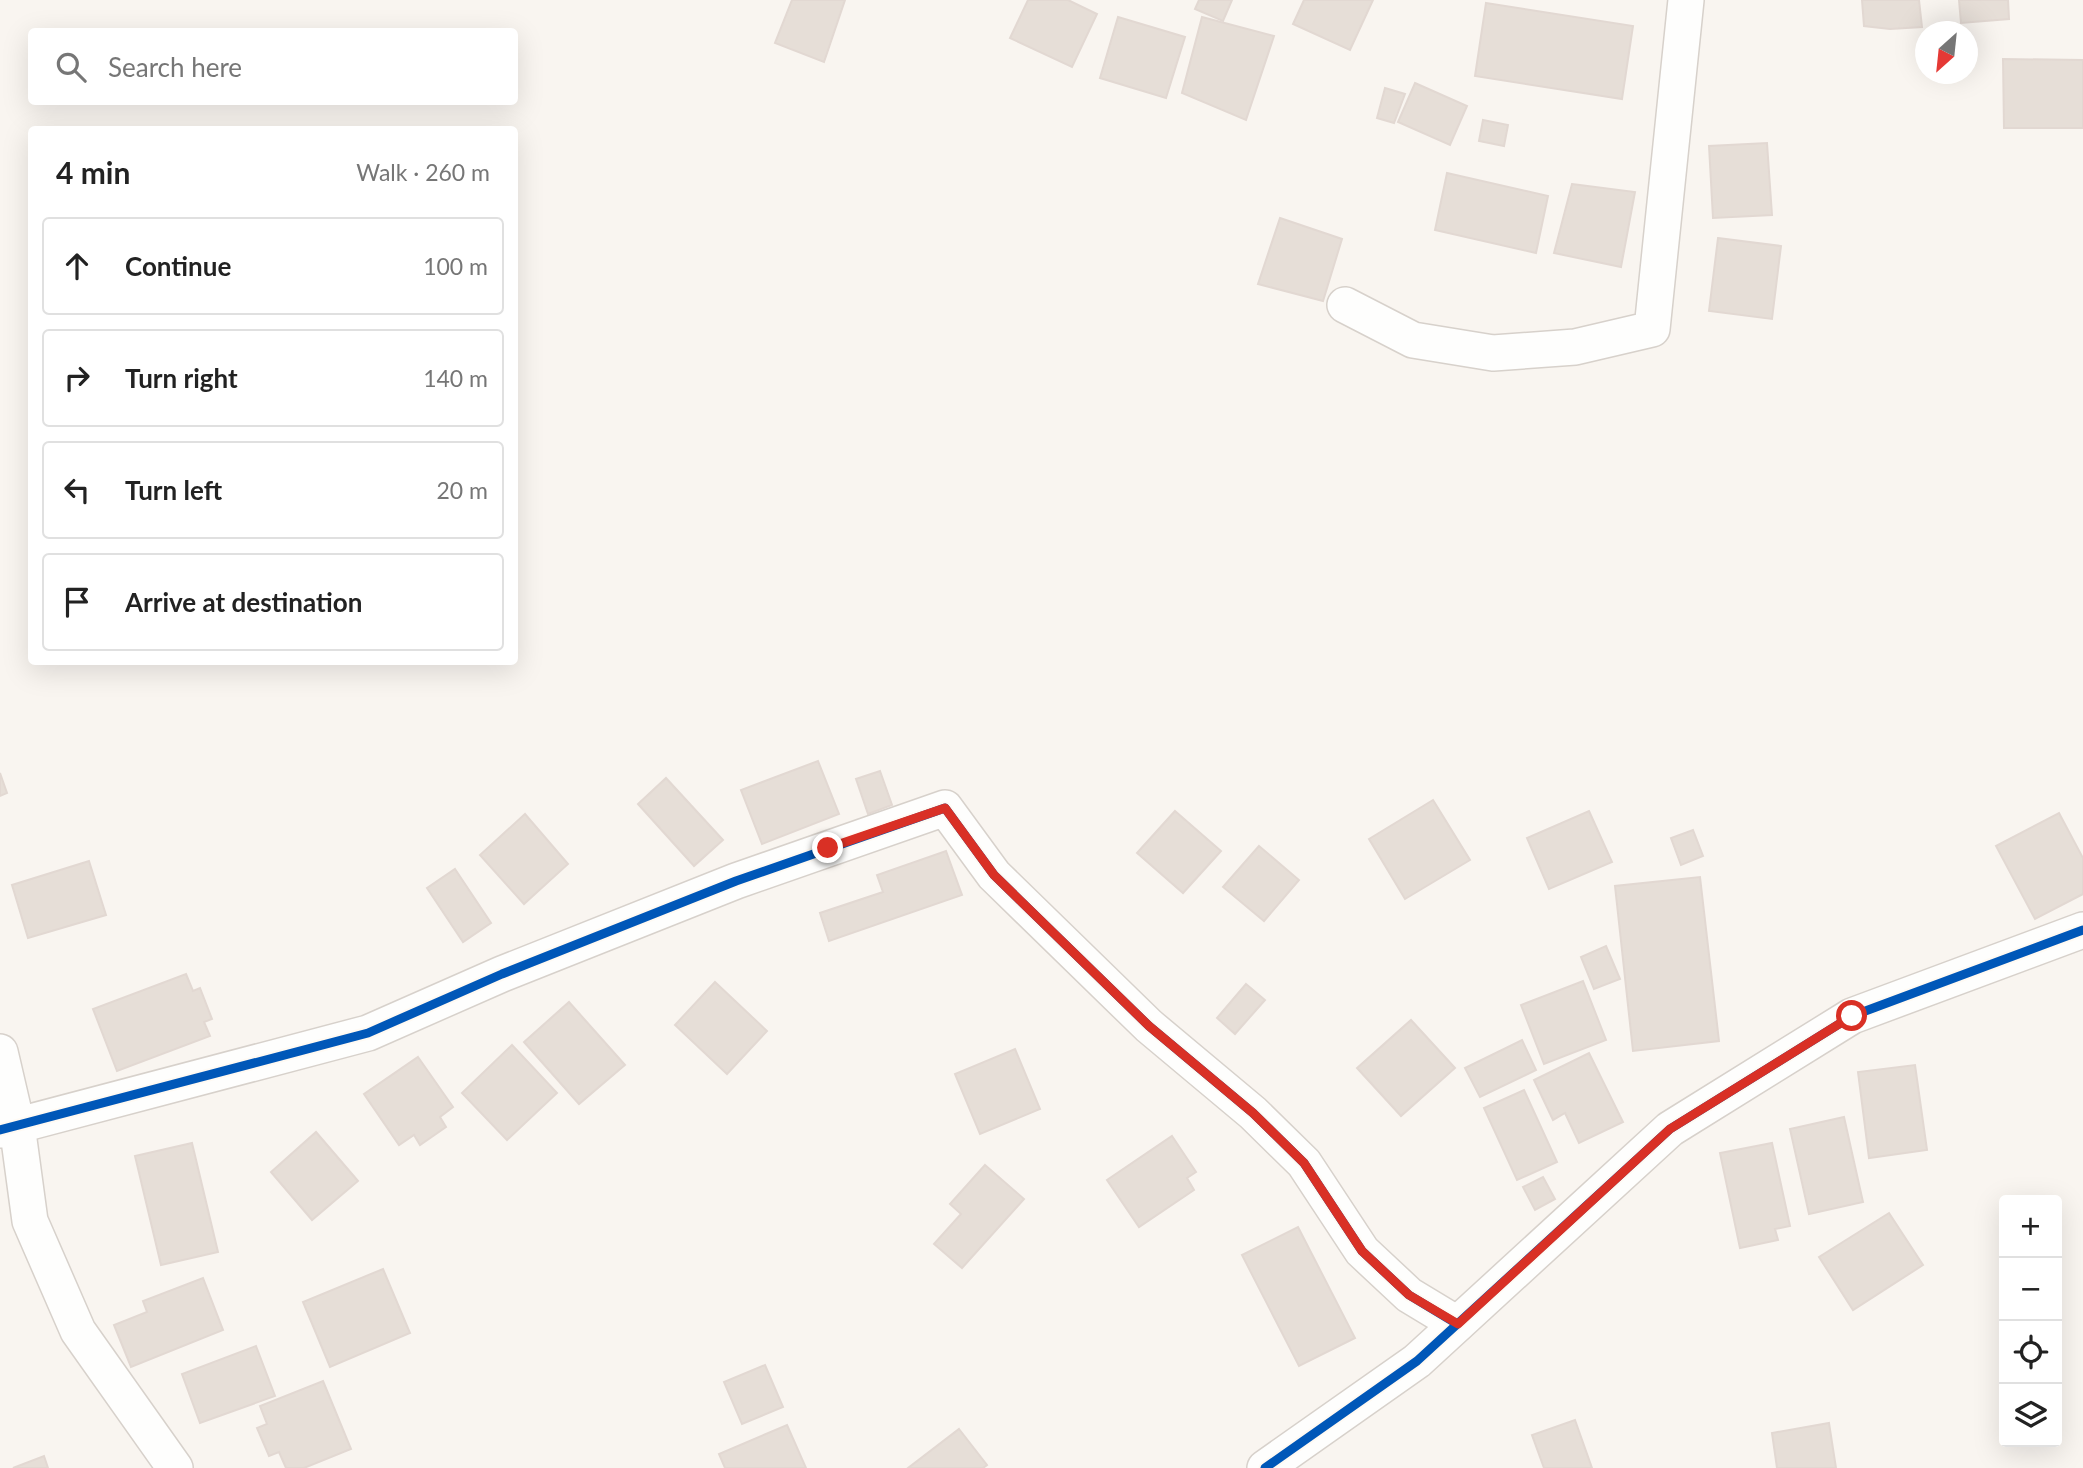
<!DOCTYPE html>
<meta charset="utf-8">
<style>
body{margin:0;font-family:Lato,sans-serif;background:#f6f6f6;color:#222}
.controls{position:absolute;right:21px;bottom:21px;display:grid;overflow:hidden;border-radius:7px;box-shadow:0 7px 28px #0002}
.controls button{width:63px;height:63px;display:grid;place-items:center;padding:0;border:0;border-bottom:2px solid #e0e0e0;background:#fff;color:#222;font:35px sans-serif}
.compass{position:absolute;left:1915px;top:21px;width:63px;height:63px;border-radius:50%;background:#fff;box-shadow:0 7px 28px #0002;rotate:207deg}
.stop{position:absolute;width:21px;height:21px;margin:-16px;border:5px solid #d93025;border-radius:50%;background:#fff}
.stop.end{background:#d93025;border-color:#fff;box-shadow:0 2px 7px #0008}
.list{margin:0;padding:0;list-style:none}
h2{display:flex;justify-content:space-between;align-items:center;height:91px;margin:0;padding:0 28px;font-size:30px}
h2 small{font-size:23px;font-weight:400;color:#767676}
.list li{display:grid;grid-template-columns:46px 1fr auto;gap:21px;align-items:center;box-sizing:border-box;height:98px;margin:0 14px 14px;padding:0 14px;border:2px solid #e0e0e0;border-radius:7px}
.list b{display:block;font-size:26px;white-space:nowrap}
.list em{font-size:23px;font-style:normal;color:#767676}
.icon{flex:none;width:38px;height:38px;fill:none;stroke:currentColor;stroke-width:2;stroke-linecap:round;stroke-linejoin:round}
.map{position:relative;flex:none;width:2083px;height:1468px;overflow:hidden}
.search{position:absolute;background:#fff;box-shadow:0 7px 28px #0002;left:28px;top:28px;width:490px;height:77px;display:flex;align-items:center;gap:18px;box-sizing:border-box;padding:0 24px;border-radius:7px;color:#767676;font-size:26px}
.panel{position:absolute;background:#fff;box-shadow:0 7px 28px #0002;left:28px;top:126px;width:490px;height:539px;border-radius:7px}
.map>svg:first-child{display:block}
.building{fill:#e6ded7;stroke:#e2d8d2;stroke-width:2}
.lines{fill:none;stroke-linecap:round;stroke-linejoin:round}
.minor-casing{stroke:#d7d1cb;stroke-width:38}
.minor{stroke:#fefefd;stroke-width:35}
.cycleway-casing{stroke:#fffaf3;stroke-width:13}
.cycleway{stroke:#0057b8;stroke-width:9}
.route{stroke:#d93025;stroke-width:9}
</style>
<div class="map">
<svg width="2083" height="1468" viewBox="0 0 2083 1468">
<rect width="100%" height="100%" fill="#f9f5f0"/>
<g class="building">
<polygon points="792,0 845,0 824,62 775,43"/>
<polygon points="1028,0 1068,0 1097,14 1072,67 1010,38"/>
<polygon points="1199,0 1232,0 1223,21 1195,9"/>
<polygon points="1304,0 1373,0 1350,50 1293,24"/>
<polygon points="1862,0 1919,0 1922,27 1890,29 1864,26"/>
<polygon points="1959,0 2008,0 2009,19 1961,23"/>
<polygon points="1486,3 1633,26 1622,99 1475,76"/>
<polygon points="1118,17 1185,37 1166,98 1100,78"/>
<polygon points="1202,17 1274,36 1246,120 1182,93"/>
<polygon points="2003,59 2083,60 2083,128 2004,128"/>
<polygon points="1415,83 1467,106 1450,145 1398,122"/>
<polygon points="1385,88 1405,94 1394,123 1377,118"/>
<polygon points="1483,120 1508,125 1504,146 1479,141"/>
<polygon points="1767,143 1772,215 1713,218 1709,146"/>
<polygon points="1447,173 1548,196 1536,253 1435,230"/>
<polygon points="1572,184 1635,192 1621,267 1554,253"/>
<polygon points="1280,218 1342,239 1323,301 1258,284"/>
<polygon points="1718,238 1781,246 1772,319 1709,311"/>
<polygon points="818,761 839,814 762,844 741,790"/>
<polygon points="880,771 892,805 868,814 856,779"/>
<polygon points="0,773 7,793 0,796"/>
<polygon points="666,778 723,840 694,866 638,804"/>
<polygon points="1433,800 1470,860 1405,899 1369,839"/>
<polygon points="1175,811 1221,851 1183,893 1137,853"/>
<polygon points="1589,811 1612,862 1549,889 1527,838"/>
<polygon points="2059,813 2083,858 2083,894 2035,919 1996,846"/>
<polygon points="525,814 568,864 524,904 480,855"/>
<polygon points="1693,830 1703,856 1681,865 1671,838"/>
<polygon points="1259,846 1299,880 1264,921 1223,887"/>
<polygon points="946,851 962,895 829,941 820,913 883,892 877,875"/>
<polygon points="89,861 106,915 28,938 12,885"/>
<polygon points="455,869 491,923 463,942 427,888"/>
<polygon points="1700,877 1719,1041 1633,1051 1615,886"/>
<polygon points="1606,946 1620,979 1594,989 1581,957"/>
<polygon points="186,974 193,991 200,988 212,1019 204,1022 210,1036 117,1071 93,1009"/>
<polygon points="1583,981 1606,1040 1544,1064 1521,1005"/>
<polygon points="715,982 767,1031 727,1074 675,1025"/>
<polygon points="1246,984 1265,1000 1235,1034 1217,1018"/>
<polygon points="569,1002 625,1065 579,1104 524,1042"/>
<polygon points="1411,1020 1455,1068 1401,1116 1357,1068"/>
<polygon points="1522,1040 1536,1070 1480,1097 1465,1068"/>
<polygon points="512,1045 557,1093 507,1140 462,1093"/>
<polygon points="1015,1049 1040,1109 980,1134 955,1074"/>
<polygon points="1589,1053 1623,1122 1579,1143 1565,1113 1553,1120 1534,1080"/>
<polygon points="418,1057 453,1107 440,1117 446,1127 420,1145 414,1135 399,1145 364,1094"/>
<polygon points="1915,1065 1927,1150 1869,1158 1858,1072"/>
<polygon points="1524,1090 1557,1162 1517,1180 1484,1108"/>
<polygon points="1844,1117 1863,1202 1809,1214 1790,1129"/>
<polygon points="316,1132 358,1181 312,1220 271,1172"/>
<polygon points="1172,1136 1196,1172 1187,1178 1194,1190 1139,1227 1107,1180"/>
<polygon points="192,1143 218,1252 161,1265 135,1156"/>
<polygon points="1772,1143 1790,1226 1775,1229 1778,1240 1740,1248 1720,1153"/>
<polygon points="985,1165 1024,1199 962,1268 934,1244 961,1214 950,1204"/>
<polygon points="1543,1177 1555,1199 1535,1210 1523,1187"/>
<polygon points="1889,1213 1923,1265 1853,1310 1819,1257"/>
<polygon points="1298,1227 1355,1338 1299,1366 1242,1255"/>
<polygon points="383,1269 410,1333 330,1367 303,1302"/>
<polygon points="203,1278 223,1330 131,1367 114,1325 147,1312 143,1301"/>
<polygon points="256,1346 275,1396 200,1423 182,1374"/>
<polygon points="765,1365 783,1407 742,1424 724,1382"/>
<polygon points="323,1381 351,1449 304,1468 286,1468 279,1452 269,1456 257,1428 267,1424 260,1406"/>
<polygon points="1575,1420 1592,1468 1544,1468 1532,1435"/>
<polygon points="1829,1423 1836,1468 1777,1468 1772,1433"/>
<polygon points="787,1425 806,1468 725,1468 719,1454"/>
<polygon points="959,1429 987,1465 983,1468 908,1468"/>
<polygon points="44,1456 48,1468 13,1468"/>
</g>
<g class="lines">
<g class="minor-casing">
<g id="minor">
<polyline points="1345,305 1413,340 1493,353 1575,347 1652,329 1686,0"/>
<polyline points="0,1052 17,1125 30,1221 78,1331 175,1468"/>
<polyline points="0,1130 368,1033 502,974 736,881 945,808 994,875 1149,1026 1253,1113 1304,1163 1362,1251 1409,1295 1457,1324"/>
<polyline points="1265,1468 1417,1361 1670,1129 1852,1016 2083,930"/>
</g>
</g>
<use href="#minor" class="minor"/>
<g class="cycleway-casing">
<g id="cycleway">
<polyline points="0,1130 368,1033 502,974 736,881 945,808 994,875 1149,1026 1253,1113 1304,1163 1362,1251 1409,1295 1457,1324"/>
<polyline points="1265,1468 1417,1361 1670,1129 1852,1016 2083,930"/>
</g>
</g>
<use href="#cycleway" class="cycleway"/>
</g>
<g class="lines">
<polyline class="route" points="828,848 945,808 994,875 1149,1026 1253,1113 1304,1163 1362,1251 1409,1295 1458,1324 1670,1129 1852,1016"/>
</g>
</svg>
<div class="controls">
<button>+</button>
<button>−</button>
<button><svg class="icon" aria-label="locate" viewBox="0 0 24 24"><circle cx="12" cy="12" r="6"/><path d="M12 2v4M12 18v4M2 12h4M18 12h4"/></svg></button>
<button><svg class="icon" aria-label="layers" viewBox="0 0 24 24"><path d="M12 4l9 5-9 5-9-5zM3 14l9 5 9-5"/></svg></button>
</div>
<svg class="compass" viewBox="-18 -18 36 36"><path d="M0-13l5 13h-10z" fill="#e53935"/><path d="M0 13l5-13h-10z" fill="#767676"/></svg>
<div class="stop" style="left:1852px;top:1016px"></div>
<div class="stop end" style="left:828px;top:848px"></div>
<div class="search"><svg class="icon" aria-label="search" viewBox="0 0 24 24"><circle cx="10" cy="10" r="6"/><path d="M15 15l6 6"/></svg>Search here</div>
<section class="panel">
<h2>4 min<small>Walk · 260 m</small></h2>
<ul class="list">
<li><svg class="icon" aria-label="ahead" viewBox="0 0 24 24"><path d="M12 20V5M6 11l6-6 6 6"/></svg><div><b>Continue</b></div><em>100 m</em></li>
<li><svg class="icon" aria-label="right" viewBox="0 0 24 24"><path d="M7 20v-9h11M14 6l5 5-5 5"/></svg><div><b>Turn right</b></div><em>140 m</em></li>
<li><svg class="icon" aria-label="left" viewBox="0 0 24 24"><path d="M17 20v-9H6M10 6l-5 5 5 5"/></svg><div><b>Turn left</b></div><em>20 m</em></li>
<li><svg class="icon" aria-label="arrive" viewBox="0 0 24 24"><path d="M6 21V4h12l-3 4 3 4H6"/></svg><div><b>Arrive at destination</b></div></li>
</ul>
</section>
</div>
